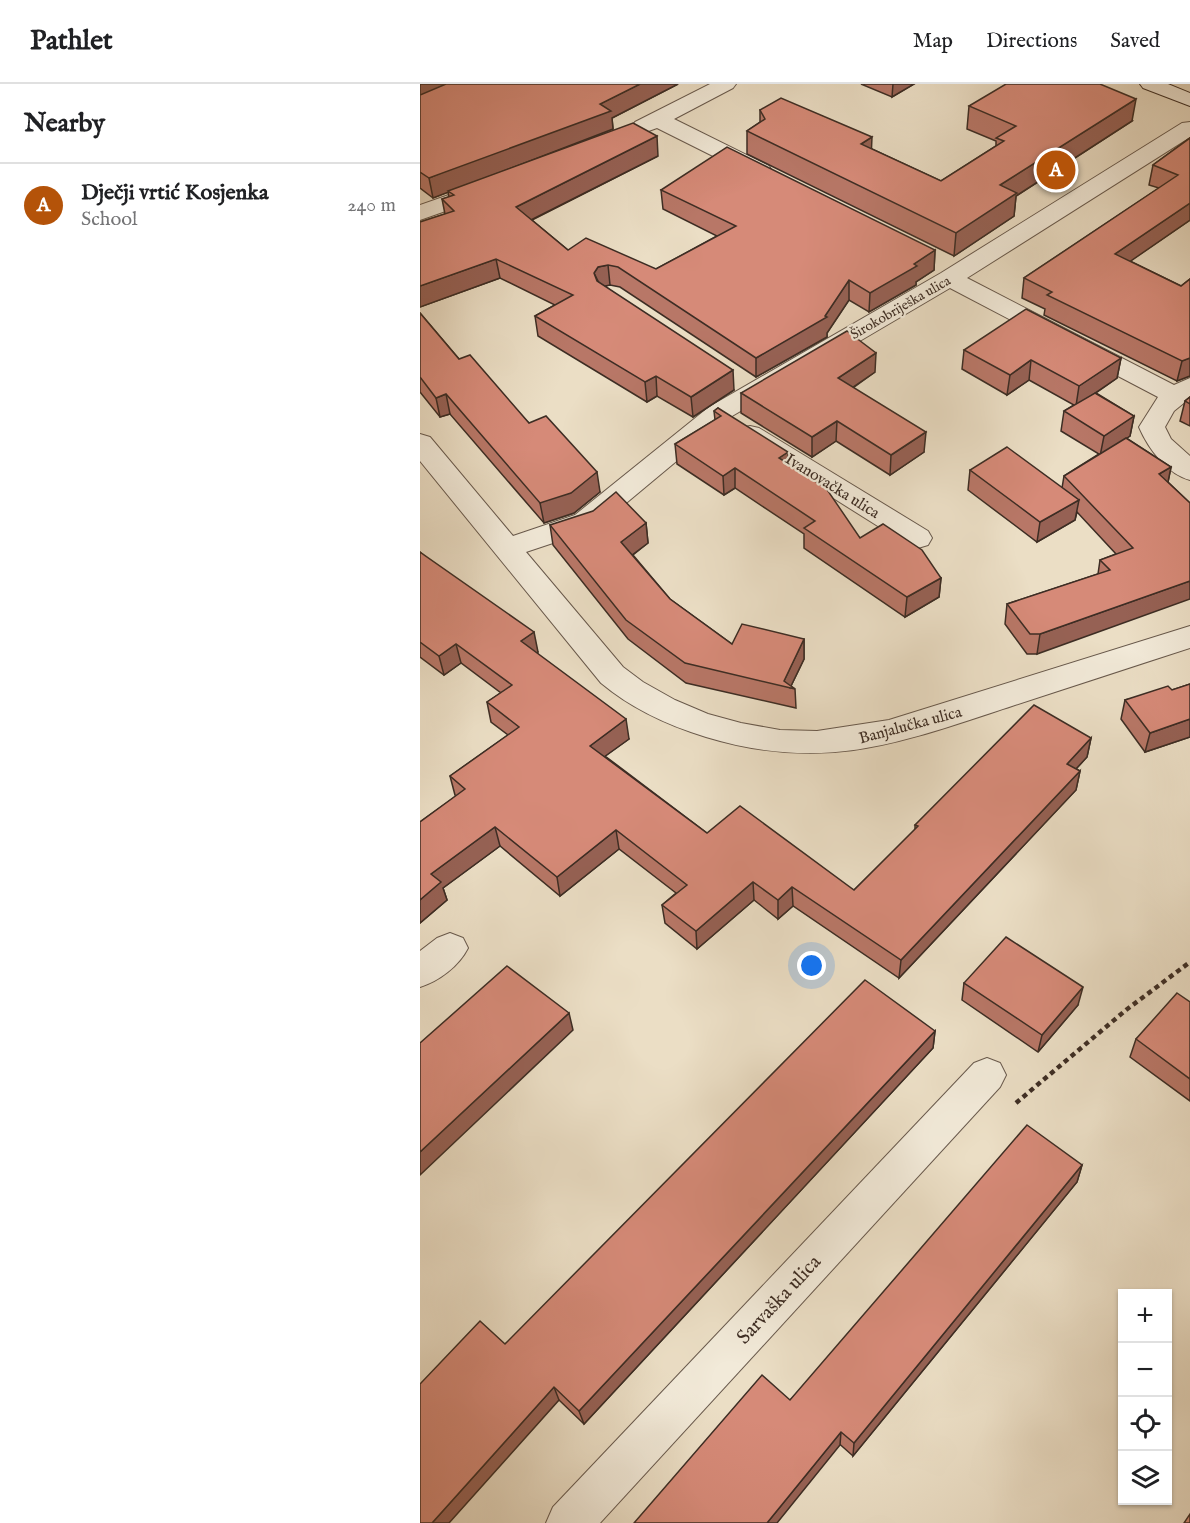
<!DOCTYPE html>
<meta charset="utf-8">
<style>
body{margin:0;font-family:"IM FELL English",serif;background:#f6f6f6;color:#202124}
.controls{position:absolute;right:18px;bottom:18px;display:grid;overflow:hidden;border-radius:0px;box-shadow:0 2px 4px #0004}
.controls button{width:54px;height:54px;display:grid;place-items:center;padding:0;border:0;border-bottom:2px solid #e0e0e0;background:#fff;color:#202124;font:30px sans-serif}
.you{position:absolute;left:392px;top:882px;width:21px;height:21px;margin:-15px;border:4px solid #fff;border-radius:50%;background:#1a73e8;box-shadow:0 0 0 9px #1a73e833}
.badge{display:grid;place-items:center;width:39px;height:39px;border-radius:50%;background:#b45309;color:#fff;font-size:20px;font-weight:700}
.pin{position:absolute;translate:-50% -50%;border:3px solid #fff;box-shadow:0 2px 6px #0006}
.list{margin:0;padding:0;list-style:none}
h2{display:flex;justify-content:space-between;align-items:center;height:78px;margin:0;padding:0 24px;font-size:26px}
h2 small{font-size:20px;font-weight:400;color:#757577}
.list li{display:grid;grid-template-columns:39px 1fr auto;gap:18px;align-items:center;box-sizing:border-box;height:84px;padding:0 24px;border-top:2px solid #e0e0e0}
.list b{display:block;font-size:22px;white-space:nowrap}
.list p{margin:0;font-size:20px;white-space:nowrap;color:#757577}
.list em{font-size:20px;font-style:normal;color:#757577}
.icon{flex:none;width:33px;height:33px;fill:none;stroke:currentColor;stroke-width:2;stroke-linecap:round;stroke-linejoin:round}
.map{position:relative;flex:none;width:770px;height:1439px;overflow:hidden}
header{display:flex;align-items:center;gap:36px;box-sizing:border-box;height:84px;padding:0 30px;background:#fff;border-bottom:2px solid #e0e0e0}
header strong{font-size:28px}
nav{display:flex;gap:33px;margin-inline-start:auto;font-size:21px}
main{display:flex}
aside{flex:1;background:#fff}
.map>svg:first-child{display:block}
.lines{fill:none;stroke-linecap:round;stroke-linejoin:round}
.street-casing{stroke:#68594c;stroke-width:2}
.secondary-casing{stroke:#3d2d24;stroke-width:2}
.path{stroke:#3d2d24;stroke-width:4.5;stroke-dasharray:5 4;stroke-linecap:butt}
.street{fill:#f2ead9;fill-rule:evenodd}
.secondary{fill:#f2ead9;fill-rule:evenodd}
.wall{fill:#b87767;stroke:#3d2d24;stroke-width:1.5}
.shaded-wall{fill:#966154;stroke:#3d2d24;stroke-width:1.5}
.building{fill:#d68a78;stroke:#3d2d24;stroke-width:1.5}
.labels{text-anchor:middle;stroke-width:4.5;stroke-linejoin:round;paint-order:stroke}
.far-street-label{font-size:14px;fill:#3d2d24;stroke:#f2ead9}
.street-label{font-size:16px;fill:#3d2d24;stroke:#f2ead9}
.near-street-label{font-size:20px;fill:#3d2d24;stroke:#f2ead9}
</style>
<header>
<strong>Pathlet</strong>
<nav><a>Map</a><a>Directions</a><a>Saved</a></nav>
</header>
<main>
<aside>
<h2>Nearby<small></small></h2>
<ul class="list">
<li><span class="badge">A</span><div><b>Dječji vrtić Kosjenka</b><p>School</p></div><em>240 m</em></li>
</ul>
</aside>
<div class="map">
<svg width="770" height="1439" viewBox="0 0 770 1439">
<rect width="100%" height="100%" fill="#ebdec5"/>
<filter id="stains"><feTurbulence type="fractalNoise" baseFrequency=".00333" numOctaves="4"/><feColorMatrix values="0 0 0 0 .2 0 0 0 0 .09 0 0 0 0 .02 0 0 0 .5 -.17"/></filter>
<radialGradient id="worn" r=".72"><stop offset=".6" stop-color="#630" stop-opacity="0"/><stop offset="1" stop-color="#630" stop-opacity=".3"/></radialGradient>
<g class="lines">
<g class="street-casing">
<g id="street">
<polygon points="290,0 316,0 313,4 254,35 349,82 352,87 349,92 333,92 237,44 223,49 215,48 212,43 215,38"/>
<path d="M 770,38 L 770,53 L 547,194 L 754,301 L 770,294 L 770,314 L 754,327 L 745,343 L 751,355 L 770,372 L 770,396 C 747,390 728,364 719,343 L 738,313 L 530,204 L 307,335 L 175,445 L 106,468 L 203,583 L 223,598 L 255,616 L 288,630 L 321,639 L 360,646 L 397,647 L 469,636 L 770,542 L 770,564 C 711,583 651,603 592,622 C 479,659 405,689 286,653 C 247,641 212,625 181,599 L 0,377 L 0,350 L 10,353 L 93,452 L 155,431 L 289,323 L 521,189 L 762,39 Z"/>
<polygon points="66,98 74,100 77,105 74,110 0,136 0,121"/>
<polygon points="330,342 339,344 508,447 512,454 508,461 498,464 488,461 321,356 317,350 321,344"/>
<path d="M 30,849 L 43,854 L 48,864 C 39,882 19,897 0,903 L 0,867 L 17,854 Z"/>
<polygon points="567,974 580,979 586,991 580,1003 180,1439 126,1439 133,1423 554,979"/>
</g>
</g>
<g class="secondary-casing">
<polygon id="secondary" points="720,0 748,0 770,9 770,22 723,4"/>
</g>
<polyline class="path" points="596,1019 706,926 770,878"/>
<use href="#street" class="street"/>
<use href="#secondary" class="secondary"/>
</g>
<g class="wall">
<polygon points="0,0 258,0 192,34 193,45 126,71 238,72 112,136 148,166 236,185 297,152 243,125 241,106 515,166 514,186 496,198 496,201 449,228 429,216 407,249 407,253 336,293 200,203 190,201 185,202 314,306 273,333 237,312 227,318 118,252 115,232 135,221 80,194 0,223 0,138 25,130 22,115 29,113 28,108 13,114 0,104"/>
<polygon points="441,0 494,0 472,13"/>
<polygon points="549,22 712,37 596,112 594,132 534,172 327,70 327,47 340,38 340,26 452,65 521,97 576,62 576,57 547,45"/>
<polygon points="770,54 770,136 710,177 761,202 770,195 770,292 757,297 624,231 625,225 602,214 604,194 739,104 729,101 733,81"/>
<polygon points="0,229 39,275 109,339 180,408 154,429 124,439 30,330 20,333 0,308"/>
<polygon points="544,266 701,274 697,294 676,309 714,332 710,352 706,354 751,383 748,398 770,419 617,570 607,570 585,540 587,520 678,490 680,476 696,470 657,428 655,436 617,458 548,406 550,386 642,404 644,392 679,370 641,347 644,327 654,321 609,296 587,311 542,285"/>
<polygon points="455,288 433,304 504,368 470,391 416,357 392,373 321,329 321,309"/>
<polygon points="770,313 770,342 760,337 765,317"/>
<polygon points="298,324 369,380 440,454 521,494 519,513 485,533 384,464 384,450 315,404 304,411 257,380 255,360 295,336 294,327"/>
<polygon points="226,439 228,459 213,471 250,515 312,560 384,555 384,575 371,602 375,605 376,624 266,599 208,555 133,461 130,441"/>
<polygon points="0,468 118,568 117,569 209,655 185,672 287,749 434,806 495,746 495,741 671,654 667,673 656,685 660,687 656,706 479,894 373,822 358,835 334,816 277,865 245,839 242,821 256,809 199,765 140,812 80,762 23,804 27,816 0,839 0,738 36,712 35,711 30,692 88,651 71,638 67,618 81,609 41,579 24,591 0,573"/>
<polygon points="770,600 770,653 725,668 701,635 705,616 752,606"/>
<polygon points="544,899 658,921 618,968 542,916"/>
<polygon points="770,918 770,1017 710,973 716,955"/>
<polygon points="515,947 513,964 164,1340 139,1316 85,1260"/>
<polygon points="662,1081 657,1098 433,1372 370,1316"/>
</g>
<g class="shaded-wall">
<polygon points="0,0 28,0 0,13"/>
<polygon points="220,0 258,0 192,34 193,45 13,114 9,94 180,20"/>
<polygon points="473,0 494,0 472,13"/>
<polygon points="716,15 712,37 596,112 594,132 534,172 536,149 580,101"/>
<polygon points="237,52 238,72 99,142 96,123"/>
<polygon points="452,53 451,76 441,60"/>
<polygon points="770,119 770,136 692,190 695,170"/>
<polygon points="515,166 514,186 496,198 496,201 449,228 450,209"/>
<polygon points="76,175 80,194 0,223 0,202"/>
<polygon points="188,181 190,201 181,203 174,189 178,183"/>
<polygon points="429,196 429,216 407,249 407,253 336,293 336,274 405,232"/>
<polygon points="456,269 455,288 417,314 418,294"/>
<polygon points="701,274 697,294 656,322 659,302"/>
<polygon points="770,274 770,292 757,297 762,277"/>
<polygon points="611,276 609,296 587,311 590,291"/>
<polygon points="313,286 314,306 273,333 271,313"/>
<polygon points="236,292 237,312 227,318 225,298"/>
<polygon points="26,310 30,330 20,333 16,314"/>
<polygon points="714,332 710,352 680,372 684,352"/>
<polygon points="417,337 416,357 392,373 392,353"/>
<polygon points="506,348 504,368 470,391 471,371"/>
<polygon points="368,368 369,388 359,374"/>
<polygon points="751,383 747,403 739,390"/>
<polygon points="315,384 315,404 304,411 303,392"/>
<polygon points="177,388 180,408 154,429 124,439 120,419"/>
<polygon points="659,416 655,436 617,458 620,438"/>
<polygon points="226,439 228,459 204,477 201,458"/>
<polygon points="521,494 519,513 485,533 487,513"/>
<polygon points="770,497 770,515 617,570 620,550"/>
<polygon points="114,548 118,568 105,577 101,557"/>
<polygon points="384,555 384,575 370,604 364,597"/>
<polygon points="36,560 41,579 24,591 19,572"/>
<polygon points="206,635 209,655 173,681 170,662"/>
<polygon points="770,635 770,653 725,668 730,649"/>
<polygon points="671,654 667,673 643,699 647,680"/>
<polygon points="660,687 656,706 479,894 481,876"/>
<polygon points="75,743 80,762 23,804 27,816 0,839 0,816 11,790"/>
<polygon points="196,746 199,765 140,812 137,793"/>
<polygon points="333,798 334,816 277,865 276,847"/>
<polygon points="372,803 373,822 358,835 358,816"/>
<polygon points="663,903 658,921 618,968 622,951"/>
<polygon points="149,929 153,946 0,1091 0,1068"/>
<polygon points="515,947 513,964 164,1340 159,1327"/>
<polygon points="662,1081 657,1098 433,1372 434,1359"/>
<polygon points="134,1303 139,1316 29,1439 12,1439"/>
<polygon points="421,1348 420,1361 357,1439 347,1439"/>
</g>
<g class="building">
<polygon points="26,0 220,0 180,20 191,27 9,94 0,88 0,11"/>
<polygon points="586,0 680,0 716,15 580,101 597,109 536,149 327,47 345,35 340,26 361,14 452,53 441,60 521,97 584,57 576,54 596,42 549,22"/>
<polygon points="213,39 237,52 96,123 148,166 166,154 236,185 316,142 241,106 307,63 515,166 494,180 497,182 450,209 429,196 405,232 407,233 336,274 198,183 188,181 178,183 174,189 177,197 313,286 271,313 236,292 225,298 115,232 153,211 76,175 0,202 0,138 34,127 22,115 34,111 28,107"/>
<polygon points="770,54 770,119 695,170 761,202 770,195 770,274 762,277 627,211 632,208 604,194 758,91 733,81"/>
<polygon points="606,225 701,274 659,302 611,276 590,291 544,266"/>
<polygon points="0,229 39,275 50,271 109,339 126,332 177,388 151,409 120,419 26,310 16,314 0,293"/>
<polygon points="427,247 456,269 418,294 506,348 471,371 417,337 392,353 321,309"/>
<polygon points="675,309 714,332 684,352 644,327"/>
<polygon points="770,313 770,320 765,317"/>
<polygon points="298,324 368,368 359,374 406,404 440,454 463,440 502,466 521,494 487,513 384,444 395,437 315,384 303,392 255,360 301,332 294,327"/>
<polygon points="706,354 751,383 739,390 770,419 770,497 620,550 610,550 587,520 690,486 680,476 713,464 644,392"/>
<polygon points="587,363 659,416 620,438 550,386"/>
<polygon points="196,408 226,439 201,458 250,515 312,560 322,540 384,555 364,597 375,605 265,579 206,536 130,441 173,427"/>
<polygon points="0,468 114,548 101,557 206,635 170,662 287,749 320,722 434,806 498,742 495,741 614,621 671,654 647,680 660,687 481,876 372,803 358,816 333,798 276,847 242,821 267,801 196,746 137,793 75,743 11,790 21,798 0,816 0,738 45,705 30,692 99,643 67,618 92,601 36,560 19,572 0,558"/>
<polygon points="770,600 770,635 730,649 705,616 748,602 752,606"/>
<polygon points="586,853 663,903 622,951 544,899"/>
<polygon points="87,882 149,929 0,1068 0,959"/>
<polygon points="445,896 515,947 159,1327 134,1303 12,1439 0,1439 0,1300 60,1237 85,1260"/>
<polygon points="757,909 770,918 770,995 716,955"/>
<polygon points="607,1041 662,1081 434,1359 421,1348 347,1439 214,1439 342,1291 370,1316"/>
<polygon points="770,1430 770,1439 764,1439"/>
</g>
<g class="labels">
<g class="far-street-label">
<text transform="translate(480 223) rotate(-30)" y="5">Širokobriješka ulica</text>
</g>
<g class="street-label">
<text transform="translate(413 401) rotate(32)" y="6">Ivanovačka ulica</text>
<text transform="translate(490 640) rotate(-15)" y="6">Banjalučka ulica</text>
</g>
<g class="near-street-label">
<text transform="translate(358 1215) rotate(-47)" y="7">Sarvaška ulica</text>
</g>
</g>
<rect width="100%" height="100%" filter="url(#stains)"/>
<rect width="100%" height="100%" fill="url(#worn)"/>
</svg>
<div class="controls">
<button>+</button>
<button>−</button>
<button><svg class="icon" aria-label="locate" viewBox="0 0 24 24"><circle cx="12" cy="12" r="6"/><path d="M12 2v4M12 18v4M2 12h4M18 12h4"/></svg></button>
<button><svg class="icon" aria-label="layers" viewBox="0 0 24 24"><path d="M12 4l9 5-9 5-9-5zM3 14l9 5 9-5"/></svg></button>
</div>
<div class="you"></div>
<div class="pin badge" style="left:636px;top:86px">A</div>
</div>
</main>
